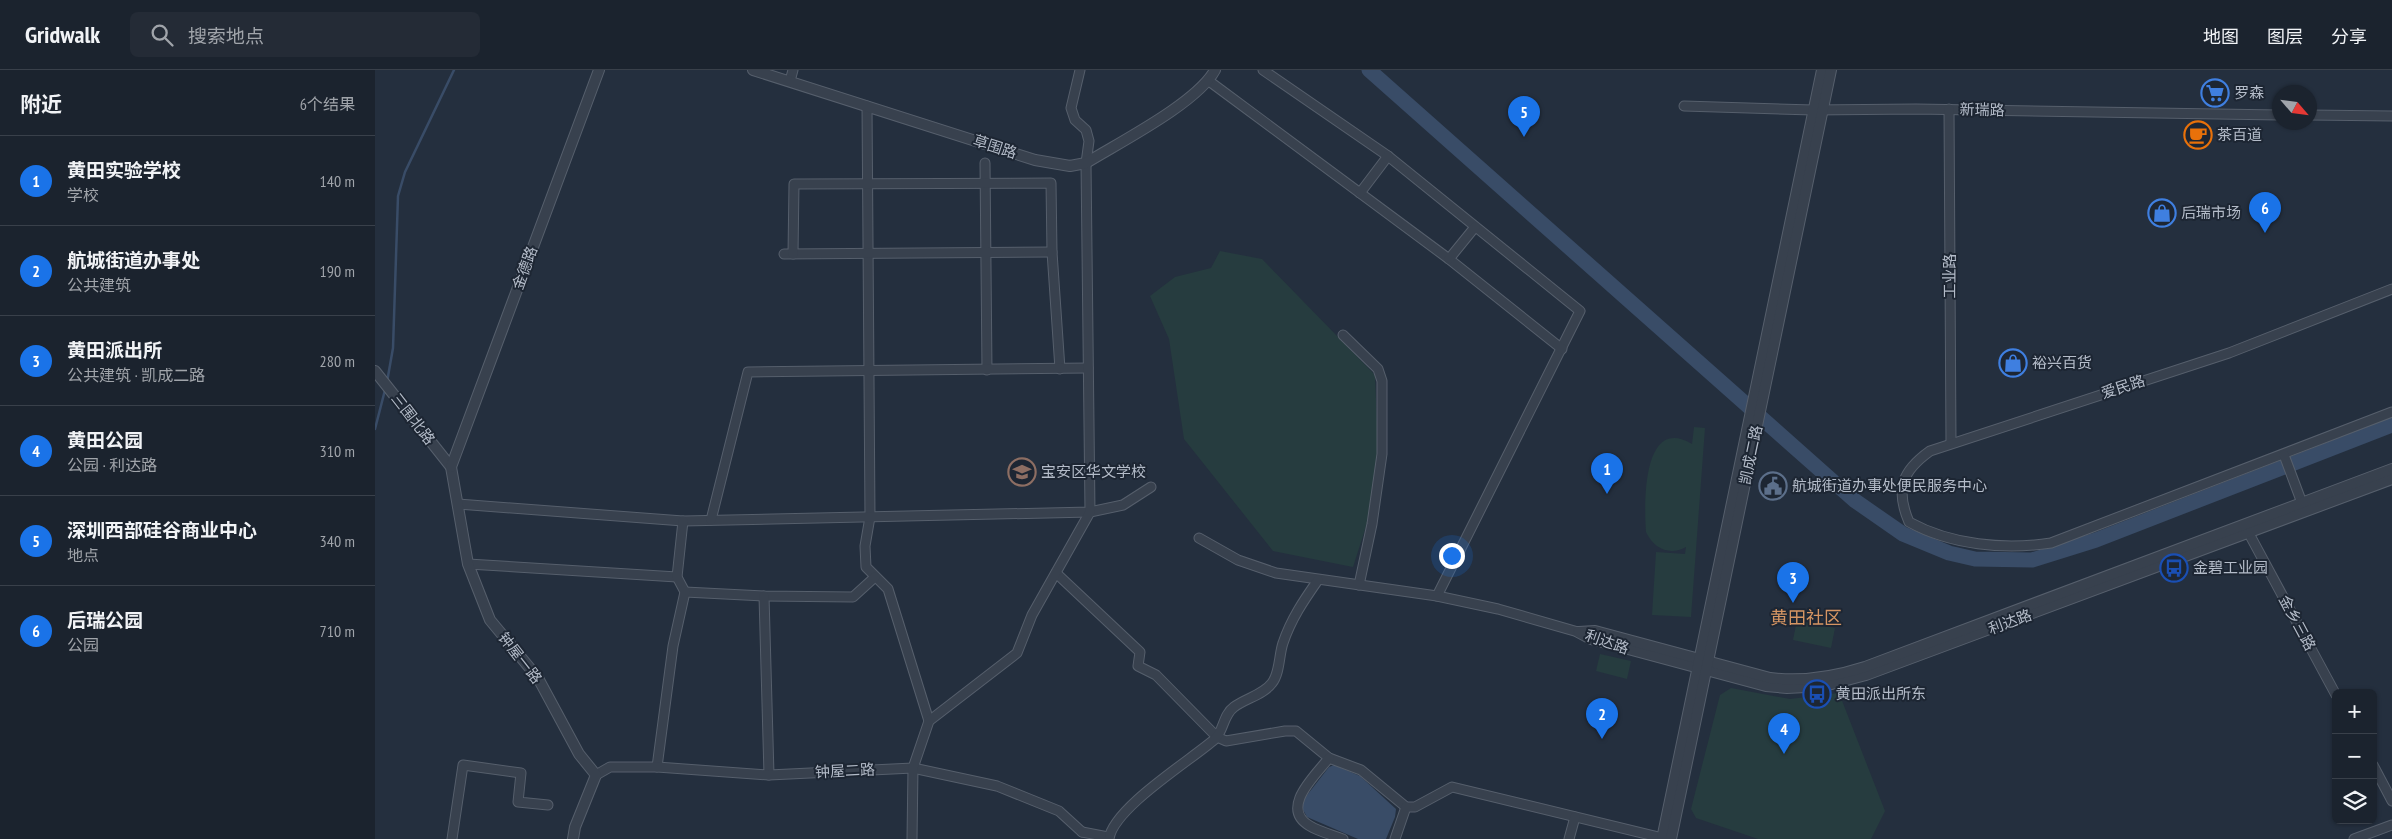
<!DOCTYPE html>
<html lang="zh">
<meta charset="utf-8">
<style>
body{margin:0;font-family:"PT Sans Narrow","Noto Sans SC",sans-serif;background:#242b36;color:#f1f3f6}
.controls{position:absolute;right:15px;bottom:15px;display:grid;overflow:hidden;border-radius:8px;box-shadow:0 1px 4px #0004}
.controls button{width:45px;height:45px;display:grid;place-items:center;padding:0;border:0;border-bottom:1px solid #39404a;background:#1b232e;color:#f1f3f6;font:25px sans-serif}
.compass{position:absolute;left:1897px;top:15px;width:45px;height:45px;border-radius:50%;background:#1b232e;box-shadow:0 1px 4px #0004;rotate:118deg}
.you{position:absolute;left:1076px;top:485px;width:18px;height:18px;margin:-12px;border:4px solid #fff;border-radius:50%;background:#1a73e8;box-shadow:0 0 0 8px #1a73e833}
.badge{display:grid;place-items:center;width:32px;height:32px;border-radius:50%;background:#1a73e8;color:#fff;font-size:16px;font-weight:700}
.pin{position:absolute;translate:-50% -41px;filter:drop-shadow(0 1px 2px #0008)}
.pin::after{content:'';position:absolute;top:26px;width:18px;height:15px;background:inherit;clip-path:polygon(0 0,100% 0,50% 100%)}
.list{margin:0;padding:0;list-style:none}
h2{display:flex;justify-content:space-between;align-items:center;height:65px;margin:0;padding:0 20px;font-size:21px}
h2 small{font-size:16px;font-weight:400;color:#a0a4aa}
.list li{display:grid;grid-template-columns:32px 1fr auto;gap:15px;align-items:center;box-sizing:border-box;height:90px;padding:0 20px;border-top:1px solid #39404a}
.list b{display:block;font-size:19px;white-space:nowrap}
.list p{margin:0;font-size:16px;white-space:nowrap;color:#a0a4aa}
.list em{font-size:16px;font-style:normal;color:#a0a4aa}
.icon{flex:none;width:28px;height:28px;fill:none;stroke:currentColor;stroke-width:2;stroke-linecap:round;stroke-linejoin:round}
.map{position:relative;flex:none;width:2017px;height:769px;overflow:hidden}
header{display:flex;align-items:center;gap:30px;box-sizing:border-box;height:70px;padding:0 25px;background:#1b232e;border-bottom:1px solid #39404a}
header strong{font-size:24px}
nav{display:flex;gap:28px;margin-inline-start:auto;font-size:18px}
.search{width:350px;height:45px;background:#242b36;display:flex;align-items:center;gap:12px;box-sizing:border-box;padding:0 18px;border-radius:8px;color:#a0a4aa;font-size:19px}
main{display:flex}
aside{flex:1;background:#1b232e}
.map>svg:first-child{display:block}
.green{fill:#263c3f}
.water{fill:#394c67}
.lines{fill:none;stroke-linecap:round;stroke-linejoin:round}
.stream{stroke:#394c67;stroke-width:2.5}
.river{stroke:#394c67;stroke-width:15}
.minor-casing{stroke:#565f6c;stroke-width:11}
.tertiary-casing{stroke:#565f6c;stroke-width:12}
.minor{stroke:#38414e;stroke-width:9}
.tertiary{stroke:#38414e;stroke-width:10}
.labels{text-anchor:middle;stroke-width:4;stroke-linejoin:round;paint-order:stroke}
.poi-label{font-size:15px;fill:#b4bcc9;stroke:#1d2633;text-anchor:start}
.street-label{font-size:15px;fill:#b4bcc9;stroke:#1d2633}
.quarter-label{font-size:18px;fill:#d59563;stroke:#1d2633}
</style>
<header>
<strong>Gridwalk</strong>
<div class="search"><svg class="icon" aria-label="search" viewBox="0 0 24 24"><circle cx="10" cy="10" r="6"/><path d="M15 15l6 6"/></svg>搜索地点</div>
<nav><a>地图</a><a>图层</a><a>分享</a></nav>
</header>
<main>
<aside>
<h2>附近<small>6个结果</small></h2>
<ul class="list">
<li><span class="badge">1</span><div><b>黄田实验学校</b><p>学校</p></div><em>140 m</em></li>
<li><span class="badge">2</span><div><b>航城街道办事处</b><p>公共建筑</p></div><em>190 m</em></li>
<li><span class="badge">3</span><div><b>黄田派出所</b><p>公共建筑 · 凯成二路</p></div><em>280 m</em></li>
<li><span class="badge">4</span><div><b>黄田公园</b><p>公园 · 利达路</p></div><em>310 m</em></li>
<li><span class="badge">5</span><div><b>深圳西部硅谷商业中心</b><p>地点</p></div><em>340 m</em></li>
<li><span class="badge">6</span><div><b>后瑞公园</b><p>公园</p></div><em>710 m</em></li>
</ul>
</aside>
<div class="map">
<svg width="2017" height="769" viewBox="0 0 2017 769">
<rect width="100%" height="100%" fill="#242f3e"/>
<g class="green">
<polygon points="845,181 887,189 1000,305 1003,375 995,444 978,497 898,481 809,369 794,269 775,226 800,207 836,198"/>
<path d="M 1319,357 L 1330,358 L 1316,547 L 1277,545 L 1281,482 L 1310,484 L 1311,477 C 1295,486 1279,479 1271,462 C 1269,435 1267,344 1317,374 Z"/>
<polygon points="1422,550 1460,558 1456,578 1418,570"/>
<polygon points="1225,584 1256,591 1252,609 1221,601"/>
<polygon points="1356,618 1415,629 1464,623 1510,741 1496,769 1383,769 1321,748 1316,739 1345,625"/>
</g>
<polygon class="water" points="959,695 985,706 1021,739 1020,747 1011,769 983,769 932,747 926,736 929,729 954,697"/>
<g class="lines">
<g class="stream">
<polyline points="12,312 18,278 23,126 30,102 79,0"/>
<polyline points="0,359 10,320"/>
</g>
<polyline class="river" points="994,0 1479,430 1528,464 1574,483 1600,489 1657,490 1721,470 2017,355"/>
<g class="minor-casing">
<g id="minor">
<polyline points="888,0 1013,86 1205,241 1062,526"/>
<polyline points="415,11 418,0"/>
<polyline points="834,11 1074,189 1187,279"/>
<polyline points="492,36 495,447 490,476 491,497 513,519 554,651"/>
<polyline points="1309,36 1438,40 1541,39 1904,45"/>
<polyline points="1574,39 1576,373"/>
<polyline points="1934,45 2017,46"/>
<polyline points="610,93 612,300"/>
<polyline points="985,123 1013,86"/>
<polyline points="409,184 677,182"/>
<polyline points="418,184 419,114 676,113 677,182 685,299"/>
<polyline points="1074,189 1100,157"/>
<path d="M 2017,219 L 1854,283 L 1555,381 C 1527,401 1520,419 1534,452 C 1576,475 1629,480 1676,473 L 2017,342"/>
<polyline points="968,265 1003,299 1007,311 1007,384 997,454 984,515"/>
<polyline points="1909,385 1927,433"/>
<polyline points="83,434 308,451 715,442 748,435 776,417"/>
<polyline points="336,450 373,302 713,298"/>
<polyline points="1871,458 1961,625"/>
<polyline points="824,468 863,490 901,503 1062,526 1123,539 1203,562"/>
<polyline points="93,494 302,507"/>
<polyline points="681,503 765,582 763,596 781,605 842,667 851,671 910,661 921,661 954,688 986,700 1031,737 1040,737 1077,717 1292,769"/>
<polyline points="310,522 389,526 478,527 500,507"/>
<polyline points="389,526 394,705"/>
<path d="M 954,688 C 940,706 904,738 935,756 C 945,762 958,765 968,769"/>
<polyline points="1998,695 2017,731"/>
<polyline points="282,697 298,576 310,522 302,507 308,451"/>
<polyline points="221,705 235,697 282,697 394,705 538,698 622,716 684,741 707,762"/>
<polyline points="707,762 733,767"/>
<polyline points="77,769 88,695 146,703 143,732 173,735"/>
<polyline points="537,769 538,698 554,651 642,583 657,545 715,442 711,93 714,71 711,60 700,50 696,38 705,0"/>
<path d="M 734,769 C 738,738 816,690 840,669 C 849,660 848,645 859,637 C 871,628 888,625 897,613 C 905,603 904,584 908,573 C 916,549 929,530 943,510"/>
<polyline points="1020,769 1031,737"/>
<polyline points="1194,769 1200,747"/>
<polyline points="1979,769 2017,755"/>
</g>
</g>
<g class="tertiary-casing">
<g id="tertiary">
<path d="M 378,0 L 660,90 L 695,96 L 711,93 C 745,72 822,33 840,0"/>
<polyline points="0,301 76,397 93,494 115,550 163,608 204,684 221,705 200,757 198,769"/>
<polyline points="76,397 224,0"/>
<polyline points="1203,562 1216,569 1391,616 1412,618 1449,616 1491,605 2017,409"/>
<path d="M 1204,562 L 1220,561 L 1395,608 C 1427,612 1459,607 1490,597 L 2017,399"/>
<polyline points="1287,769 1447,0"/>
<polyline points="1296,769 1456,0"/>
</g>
</g>
<use href="#minor" class="minor"/>
<use href="#tertiary" class="tertiary"/>
</g>
<defs>
<g id="supermarket-ring" transform="scale(1.4375)"><circle r="9.5" fill="#1d2633" stroke="#3f7fe0" stroke-width="1.5"/><path d="M-6-5.5h2.5l.6 2H6L4.5 2H-2.5L-4.4-4H-6ZM-1.5 3.2a1.3 1.3 0 1 0 .1 0ZM3 3.2a1.3 1.3 0 1 0 .1 0Z" fill="#3f7fe0"/></g>
<g id="cafe-ring" transform="scale(1.4375)"><circle r="9.5" fill="#1d2633" stroke="#e8710a" stroke-width="1.5"/><path d="M-5.5-4.5H6V0H3Q3 3.5 0 3.5H-2.5Q-5.5 3.5-5.5 0ZM3-3.2v2h1.7v-2ZM-6 4.5H4V6H-6Z" fill="#e8710a"/></g>
<g id="shop-ring" transform="scale(1.4375)"><circle r="9.5" fill="#1d2633" stroke="#3f7fe0" stroke-width="1.5"/><path d="M-5-2.5h2.3a2.7 3.5 0 0 1 5.4 0H5L5.5 6h-11ZM-1.5-2.5h3a1.5 2.3 0 0 0-3 0Z" fill="#3f7fe0"/></g>
<g id="school-ring" transform="scale(1.4375)"><circle r="9.5" fill="#1d2633" stroke="#8d6e63" stroke-width="1.5"/><path d="M0-5L7-2L0 1L-7-2ZM-4 1L0 2.5L4 1V4Q0 6-4 4Z" fill="#8d6e63"/></g>
<g id="civic-ring" transform="scale(1.4375)"><circle r="9.5" fill="#1d2633" stroke="#5c6f8a" stroke-width="1.5"/><path d="M-.6-6.5H3V-4.5H.6V-3L4-1V1h2V6H-6V1h2V-1L-.6-3ZM-1.2 2.5V6h2.4V2.5Z" fill="#5c6f8a"/></g>
<g id="bus-ring" transform="scale(1.4375)"><circle r="9.5" fill="#1d2633" stroke="#1a4fb4" stroke-width="1.5"/><path d="M-5-6H5V4H4V6H2V4H-2V6H-4V4H-5ZM-3.5-4V0h7V-4ZM-3.5 1.2v1.5H-2V1.2ZM2 1.2v1.5H3.5V1.2Z" fill="#1a4fb4"/></g>
</defs>
<g fill-rule="evenodd">
<use href="#supermarket-ring" x="1840" y="23"/>
<use href="#cafe-ring" x="1823" y="65"/>
<use href="#shop-ring" x="1787" y="143"/>
<use href="#shop-ring" x="1638" y="293"/>
<use href="#school-ring" x="647" y="402"/>
<use href="#civic-ring" x="1398" y="416"/>
<use href="#bus-ring" x="1799" y="498"/>
<use href="#bus-ring" x="1442" y="624"/>
</g>
<g class="labels">
<g class="poi-label">
<text x="1859" y="28">罗森</text>
<text x="1842" y="70">茶百道</text>
<text x="1806" y="148">后瑞市场</text>
<text x="1657" y="298">裕兴百货</text>
<text x="666" y="407">宝安区华文学校</text>
<text x="1417" y="421">航城街道办事处便民服务中心</text>
<text x="1818" y="503">金碧工业园</text>
<text x="1461" y="629">黄田派出所东</text>
</g>
<g class="street-label">
<text transform="translate(1607 40) rotate(1)" y="5">新瑞路</text>
<text transform="translate(620 77) rotate(18)" y="5">草围路</text>
<text transform="translate(150 198) rotate(-70)" y="5">金德路</text>
<text transform="translate(1575 206) rotate(-90)" y="5">工业路</text>
<text transform="translate(1748 317) rotate(-18)" y="5">爱民路</text>
<text transform="translate(38 349) rotate(52)" y="5">三围北路</text>
<text transform="translate(1376 385) rotate(-78)" y="5">凯成二路</text>
<text transform="translate(1635 552) rotate(-20)" y="5">利达路</text>
<text transform="translate(1922 553) rotate(62)" y="5">金乡三路</text>
<text transform="translate(1232 572) rotate(19)" y="5">利达路</text>
<text transform="translate(145 588) rotate(52)" y="5">钟屋一路</text>
<text transform="translate(470 701) rotate(-3)" y="5">钟屋二路</text>
</g>
<g class="quarter-label">
<text x="1431" y="554">黄田社区</text>
</g>
</g>
</svg>
<div class="controls">
<button>+</button>
<button>−</button>
<button><svg class="icon" aria-label="layers" viewBox="0 0 24 24"><path d="M12 4l9 5-9 5-9-5zM3 14l9 5 9-5"/></svg></button>
</div>
<svg class="compass" viewBox="-18 -18 36 36"><path d="M0-13l5 13h-10z" fill="#e53935"/><path d="M0 13l5-13h-10z" fill="#a0a4aa"/></svg>
<div class="you"></div>
<div class="pin badge" style="left:1232px;top:424px">1</div>
<div class="pin badge" style="left:1227px;top:669px">2</div>
<div class="pin badge" style="left:1418px;top:533px">3</div>
<div class="pin badge" style="left:1409px;top:684px">4</div>
<div class="pin badge" style="left:1149px;top:67px">5</div>
<div class="pin badge" style="left:1890px;top:163px">6</div>
</div>
</main>
